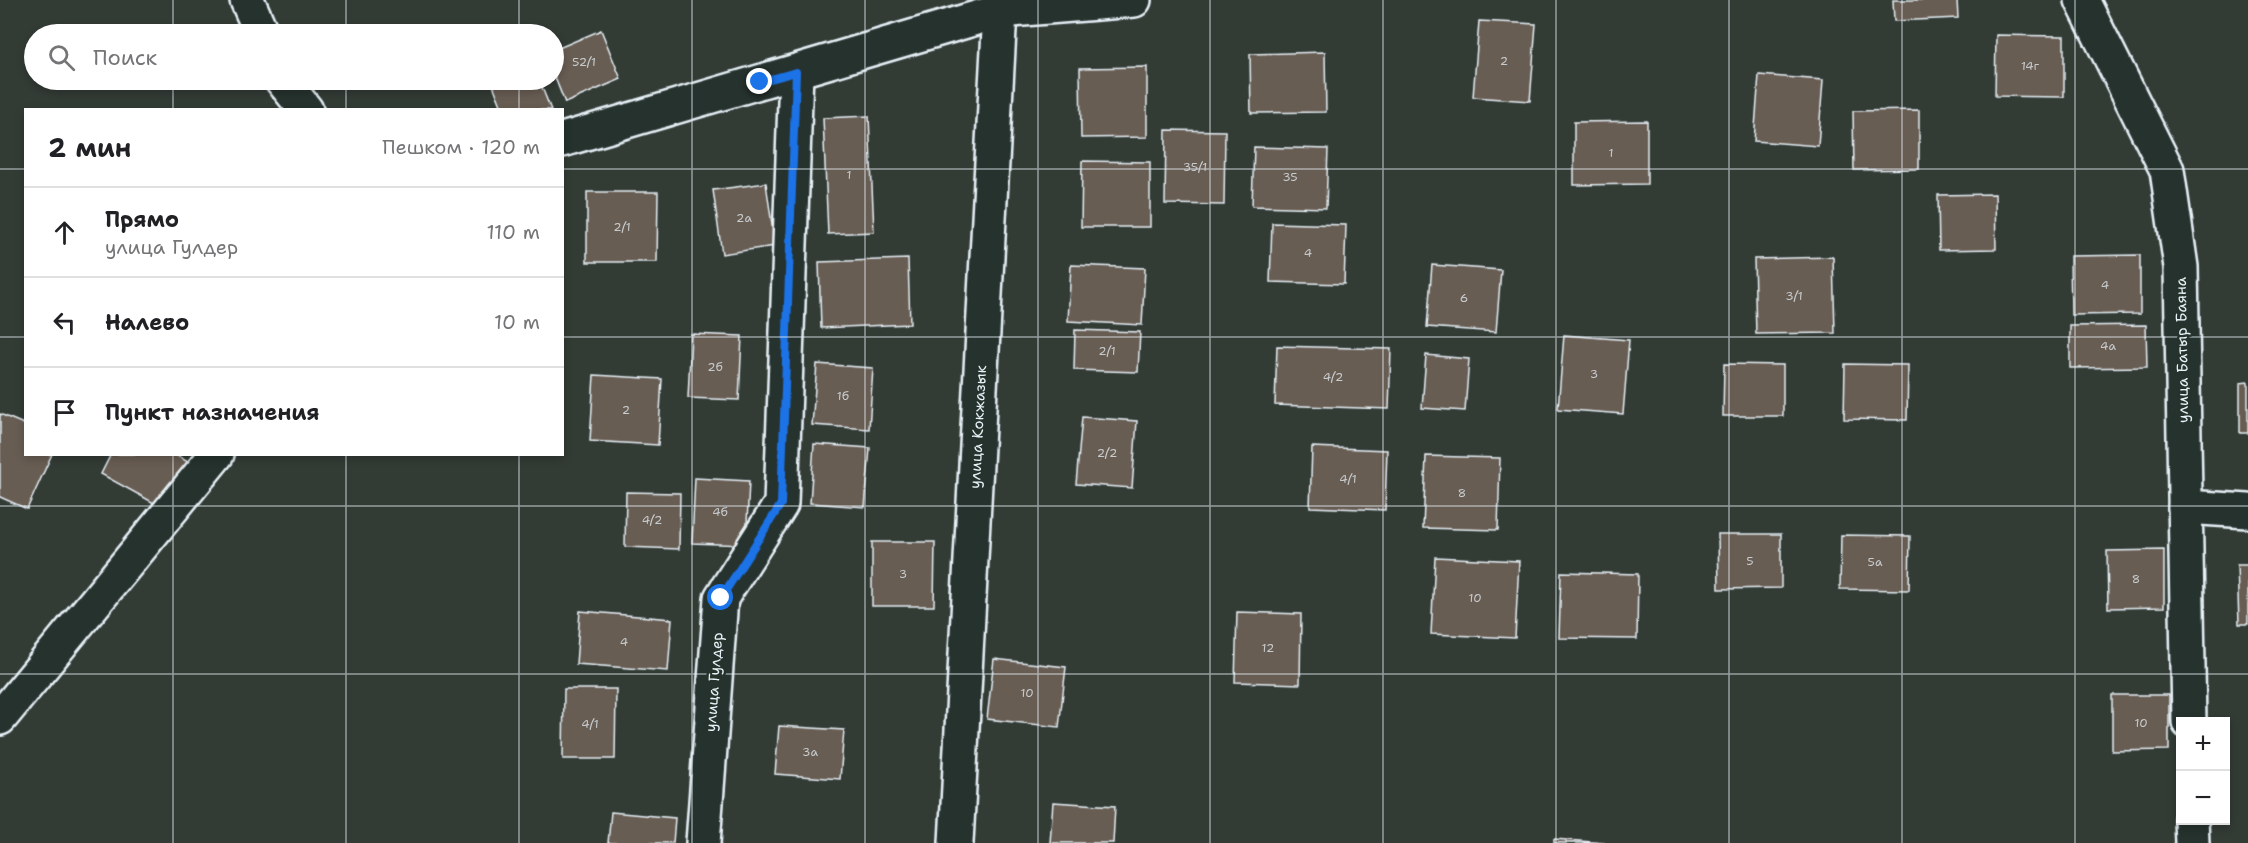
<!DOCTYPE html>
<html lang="ru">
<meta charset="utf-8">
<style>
body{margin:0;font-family:"Shantell Sans",sans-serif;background:#f2f2f2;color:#202124}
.controls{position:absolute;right:18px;bottom:18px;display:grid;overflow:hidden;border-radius:0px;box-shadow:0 3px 9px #0003}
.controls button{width:54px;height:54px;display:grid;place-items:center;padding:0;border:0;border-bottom:2px solid #e0e0e0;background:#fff;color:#202124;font:30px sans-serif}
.stop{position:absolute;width:18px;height:18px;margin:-14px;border:4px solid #1a73e8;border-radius:50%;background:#fff}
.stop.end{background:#1a73e8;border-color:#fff;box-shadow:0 2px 6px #0008}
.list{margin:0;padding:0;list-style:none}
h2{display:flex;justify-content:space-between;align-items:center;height:78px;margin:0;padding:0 24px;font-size:26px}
h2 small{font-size:20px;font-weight:400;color:#757577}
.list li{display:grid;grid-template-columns:39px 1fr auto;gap:18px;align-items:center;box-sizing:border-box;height:90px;padding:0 24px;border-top:2px solid #e0e0e0}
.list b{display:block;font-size:22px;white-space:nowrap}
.list p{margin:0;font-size:20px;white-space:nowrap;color:#757577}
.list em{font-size:20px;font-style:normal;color:#757577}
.icon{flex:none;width:33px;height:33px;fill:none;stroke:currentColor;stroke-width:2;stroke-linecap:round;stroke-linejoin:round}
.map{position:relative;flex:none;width:2248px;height:843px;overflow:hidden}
.search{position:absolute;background:#fff;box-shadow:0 3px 9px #0003;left:24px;top:24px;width:540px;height:66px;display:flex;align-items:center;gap:15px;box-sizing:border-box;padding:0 21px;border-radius:33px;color:#757577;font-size:22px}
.panel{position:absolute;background:#fff;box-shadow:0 3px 9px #0003;left:24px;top:108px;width:540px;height:348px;border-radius:0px}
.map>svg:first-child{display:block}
.building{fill:#685d53;stroke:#e8f1f8;stroke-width:1.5}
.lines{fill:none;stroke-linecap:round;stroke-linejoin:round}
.street-casing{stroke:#e8f1f8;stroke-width:38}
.street{stroke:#26332d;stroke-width:33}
.route{stroke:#1a73e8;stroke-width:8}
.grid{fill:none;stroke:#e8f1f8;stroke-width:1.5;stroke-opacity:0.55}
.labels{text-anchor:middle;stroke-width:5;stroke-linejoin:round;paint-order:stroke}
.number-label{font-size:12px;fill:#c8cccf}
.street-label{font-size:15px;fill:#e8f1f8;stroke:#26332d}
</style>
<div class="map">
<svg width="2248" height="843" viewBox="0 0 2248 843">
<rect width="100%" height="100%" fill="#333b35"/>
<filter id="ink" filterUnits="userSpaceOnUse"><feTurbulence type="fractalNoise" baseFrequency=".0167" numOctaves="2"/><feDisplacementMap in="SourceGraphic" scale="12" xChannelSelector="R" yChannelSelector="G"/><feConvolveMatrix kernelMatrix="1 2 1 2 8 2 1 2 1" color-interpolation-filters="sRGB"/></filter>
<g filter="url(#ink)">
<g class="building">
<polygon points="1893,0 1957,0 1958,18 1894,21"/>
<polygon points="1479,21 1536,24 1530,101 1473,97"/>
<polygon points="601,30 621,79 565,103 554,75 554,50"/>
<polygon points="1996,35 2064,36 2064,97 1995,96"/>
<polygon points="1325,52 1326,112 1251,113 1250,54"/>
<polygon points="1147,67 1147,137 1081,138 1080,68"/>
<polygon points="1759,75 1823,80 1818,146 1754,141"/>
<polygon points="491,80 539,80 551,110 503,110"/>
<polygon points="1919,110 1919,169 1854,170 1853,111"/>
<polygon points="869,116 874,232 828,234 823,118"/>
<polygon points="1647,121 1647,184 1574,185 1574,122"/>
<polygon points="1166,130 1225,131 1224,205 1165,204"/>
<polygon points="1254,147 1328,149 1326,208 1252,206"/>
<polygon points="1082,161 1150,162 1150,227 1081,227"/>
<polygon points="766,183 775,246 722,254 713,190"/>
<polygon points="587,192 658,192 657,262 587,262"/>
<polygon points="1995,194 1996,249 1939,250 1938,195"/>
<polygon points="1272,223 1346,225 1344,284 1270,282"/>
<polygon points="2140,255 2140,314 2071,315 2070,256"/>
<polygon points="1833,257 1835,333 1756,334 1754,259"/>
<polygon points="908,259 910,324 821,328 819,262"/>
<polygon points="1071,265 1145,268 1142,325 1068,321"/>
<polygon points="1432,265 1501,270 1496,332 1427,327"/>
<polygon points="2146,325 2147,367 2070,368 2070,326"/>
<polygon points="1075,330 1140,332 1138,372 1074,370"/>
<polygon points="691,334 742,336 739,400 688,398"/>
<polygon points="1564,335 1629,340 1623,414 1558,409"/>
<polygon points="1277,346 1391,349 1389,409 1275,405"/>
<polygon points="1426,355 1469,359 1465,411 1422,408"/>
<polygon points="817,364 873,368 869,429 812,425"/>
<polygon points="1724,364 1783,365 1783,416 1723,416"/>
<polygon points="1845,364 1908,365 1907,420 1844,419"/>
<polygon points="594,375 662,379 658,445 590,441"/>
<polygon points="2248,382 2248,433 2240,433 2240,383"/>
<polygon points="0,414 26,425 26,454 52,454 27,509 0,497"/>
<polygon points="1082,417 1137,421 1132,488 1076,484"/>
<polygon points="814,444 870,448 865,507 810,503"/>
<polygon points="1312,447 1387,450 1385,510 1310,507"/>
<polygon points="111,454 174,454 188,462 163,508 101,474"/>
<polygon points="1426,456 1500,458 1498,530 1423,528"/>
<polygon points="695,478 749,481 746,545 692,543"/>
<polygon points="626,492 680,493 679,549 625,547"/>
<polygon points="1718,534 1781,534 1781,588 1719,589"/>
<polygon points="1841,535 1910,536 1909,590 1840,589"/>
<polygon points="872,542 935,542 934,606 872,606"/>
<polygon points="2164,550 2164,607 2108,608 2107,551"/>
<polygon points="1435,557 1519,561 1515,638 1431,634"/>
<polygon points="2237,565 2248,565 2248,624 2239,624"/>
<polygon points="1561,572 1638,574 1637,639 1559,638"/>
<polygon points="580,611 672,619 668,671 576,664"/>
<polygon points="1237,612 1301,614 1300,684 1235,682"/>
<polygon points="994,659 1066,667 1059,727 987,719"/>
<polygon points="564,689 616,689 615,759 563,759"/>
<polygon points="2112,695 2169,695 2169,750 2112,751"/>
<polygon points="779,726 844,730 840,779 775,774"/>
<polygon points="1053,802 1115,806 1113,843 1050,843"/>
<polygon points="611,812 675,818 673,843 608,843"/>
<polygon points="1554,839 1605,843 1554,843"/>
</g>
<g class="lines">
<g class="street-casing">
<g id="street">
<polyline points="247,0 262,34"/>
<polyline points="2082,0 2167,170 2181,267 2189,722"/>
<polyline points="282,80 306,110"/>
<polyline points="562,140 1000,11 1134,0"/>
<polyline points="2185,507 2248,511"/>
<polyline points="0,718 217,454"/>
<polyline points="2191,820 2192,843"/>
<polyline points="703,843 721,598 781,504 796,72"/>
<polyline points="956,843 1000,11"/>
</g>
</g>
<use href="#street" class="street"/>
</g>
</g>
<g class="lines" filter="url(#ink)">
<polyline class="route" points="721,598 781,504 796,72 760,82"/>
</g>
<path class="grid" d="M 173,0 L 173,34M 346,0 L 346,34M 519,0 L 519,34M 692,0 L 692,843M 865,0 L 865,843M 1038,0 L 1038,843M 1210,0 L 1210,843M 1383,0 L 1383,843M 1556,0 L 1556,843M 1729,0 L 1729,843M 1902,0 L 1902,843M 2075,0 L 2075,843M 173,80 L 173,110M 346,80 L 346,110M 519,80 L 519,110M 0,169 L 26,169M 562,169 L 2248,169M 0,337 L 26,337M 562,337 L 2248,337M 173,454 L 173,843M 346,454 L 346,843M 519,454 L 519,843M 0,506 L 2248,506M 0,674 L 2248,674"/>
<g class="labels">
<g class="number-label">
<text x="1504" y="65">2</text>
<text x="584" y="66">52/1</text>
<text x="2030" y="70">14г</text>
<text x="1611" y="157">1</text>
<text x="1195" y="171">35/1</text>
<text x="849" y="179">1</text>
<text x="1290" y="181">35</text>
<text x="744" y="222">2а</text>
<text x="622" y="231">2/1</text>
<text x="1308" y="257">4</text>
<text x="2105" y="289">4</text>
<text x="1794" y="300">3/1</text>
<text x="1464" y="302">6</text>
<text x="2108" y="350">4а</text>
<text x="1107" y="355">2/1</text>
<text x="715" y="371">2б</text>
<text x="1594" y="378">3</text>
<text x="1333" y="381">4/2</text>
<text x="843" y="400">1б</text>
<text x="626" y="414">2</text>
<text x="1107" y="457">2/2</text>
<text x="1348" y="483">4/1</text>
<text x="1462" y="497">8</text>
<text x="720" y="516">4б</text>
<text x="652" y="524">4/2</text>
<text x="1750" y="565">5</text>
<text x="1875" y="566">5а</text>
<text x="903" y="578">3</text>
<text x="2136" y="583">8</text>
<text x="1475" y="602">10</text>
<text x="624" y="646">4</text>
<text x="1268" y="652">12</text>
<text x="1027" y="697">10</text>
<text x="2141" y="727">10</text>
<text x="590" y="728">4/1</text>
<text x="810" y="756">3а</text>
</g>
<g class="street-label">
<text transform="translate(2182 350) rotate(-91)" y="5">улица Батыр Баяна</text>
<text transform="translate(978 427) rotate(-87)" y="5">улица Кокжазык</text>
<text transform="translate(714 682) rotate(-86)" y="5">улица Гулдер</text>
</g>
</g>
</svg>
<div class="controls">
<button>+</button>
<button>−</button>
</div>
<div class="stop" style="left:721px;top:598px"></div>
<div class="stop end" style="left:760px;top:82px"></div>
<div class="search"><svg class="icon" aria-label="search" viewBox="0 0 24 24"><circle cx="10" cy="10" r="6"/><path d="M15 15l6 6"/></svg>Поиск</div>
<section class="panel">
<h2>2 мин<small>Пешком · 120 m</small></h2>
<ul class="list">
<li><svg class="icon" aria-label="ahead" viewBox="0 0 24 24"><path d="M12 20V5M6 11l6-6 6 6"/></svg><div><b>Прямо</b><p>улица Гулдер</p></div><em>110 m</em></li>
<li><svg class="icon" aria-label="left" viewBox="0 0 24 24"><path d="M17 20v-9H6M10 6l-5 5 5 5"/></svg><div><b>Налево</b></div><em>10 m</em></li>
<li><svg class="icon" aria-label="arrive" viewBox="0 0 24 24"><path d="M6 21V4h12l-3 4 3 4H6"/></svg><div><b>Пункт назначения</b></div></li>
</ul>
</section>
</div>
